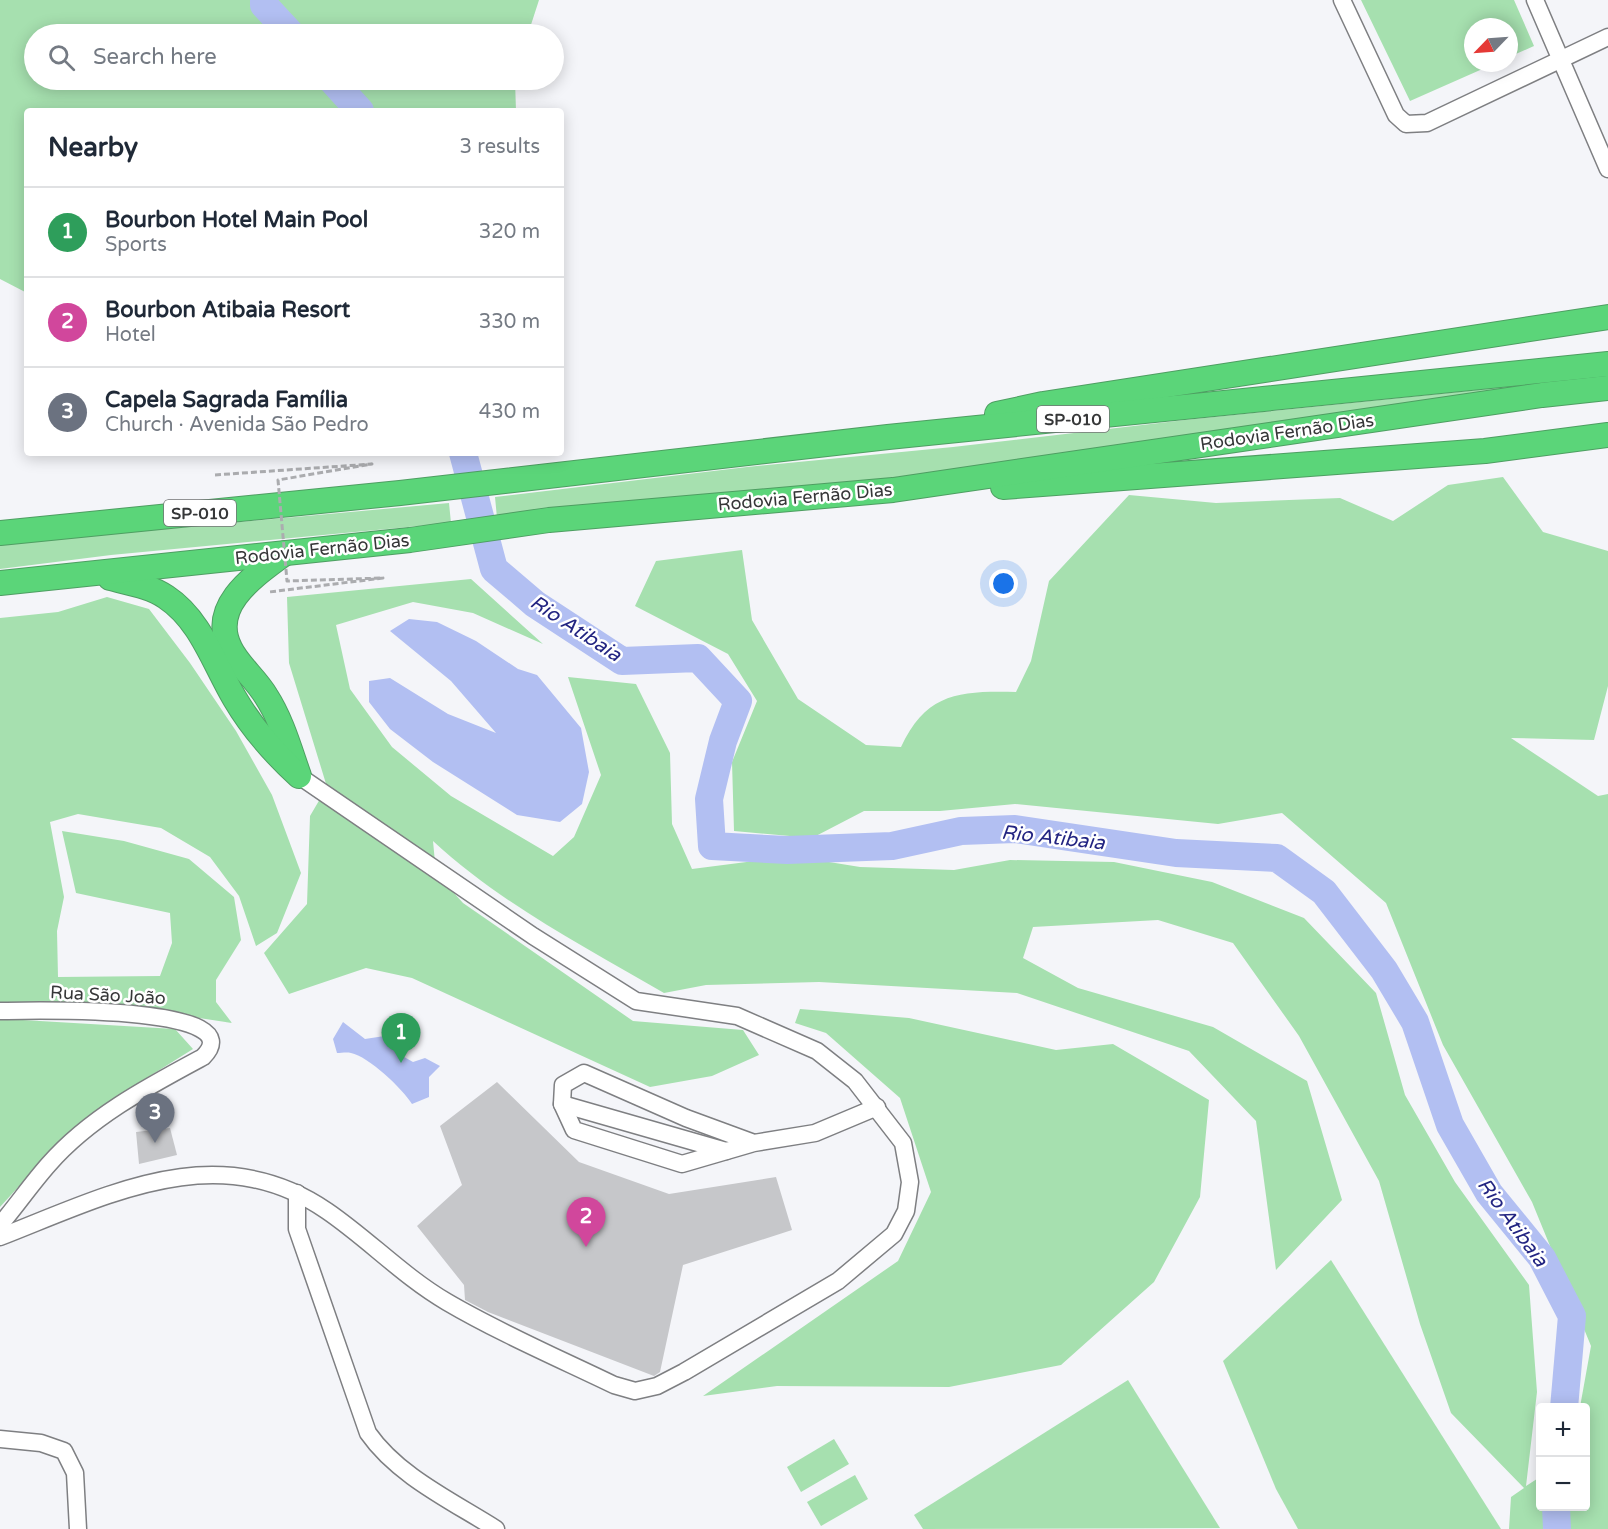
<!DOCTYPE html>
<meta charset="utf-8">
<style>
body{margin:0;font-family:"Varela Round",sans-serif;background:#f2f2f3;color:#1f2937}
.controls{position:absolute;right:18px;bottom:18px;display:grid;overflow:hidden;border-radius:6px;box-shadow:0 3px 15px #0003}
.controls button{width:54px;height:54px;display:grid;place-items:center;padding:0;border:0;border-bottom:2px solid #e0e1e3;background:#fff;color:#1f2937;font:30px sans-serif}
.compass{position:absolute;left:1464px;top:18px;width:54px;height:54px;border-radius:50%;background:#fff;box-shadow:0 3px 15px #0003;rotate:245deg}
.you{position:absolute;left:1004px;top:584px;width:21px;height:21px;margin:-15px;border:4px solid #fff;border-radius:50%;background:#1a73e8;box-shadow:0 0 0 9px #1a73e833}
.badge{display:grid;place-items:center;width:39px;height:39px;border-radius:50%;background:#228c43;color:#fff;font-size:20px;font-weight:700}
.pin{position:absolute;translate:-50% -50px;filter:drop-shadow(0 2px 3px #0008)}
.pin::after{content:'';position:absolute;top:32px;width:21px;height:18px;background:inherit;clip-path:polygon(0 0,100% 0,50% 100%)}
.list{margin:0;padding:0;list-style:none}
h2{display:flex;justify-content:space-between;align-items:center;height:78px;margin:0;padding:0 24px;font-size:26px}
h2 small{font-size:20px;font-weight:400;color:#747a83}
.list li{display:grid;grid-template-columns:39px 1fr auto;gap:18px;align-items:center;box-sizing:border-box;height:90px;padding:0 24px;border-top:2px solid #e0e1e3}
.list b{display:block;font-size:22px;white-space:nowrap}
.list p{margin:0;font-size:20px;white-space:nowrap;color:#747a83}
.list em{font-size:20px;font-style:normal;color:#747a83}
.icon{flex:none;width:33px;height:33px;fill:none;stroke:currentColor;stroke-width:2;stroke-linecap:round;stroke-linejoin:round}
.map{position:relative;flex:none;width:1608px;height:1529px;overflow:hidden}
.search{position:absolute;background:#fff;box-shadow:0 3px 15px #0003;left:24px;top:24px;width:540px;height:66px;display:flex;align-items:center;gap:15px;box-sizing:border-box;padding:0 21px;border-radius:33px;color:#747a83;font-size:22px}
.panel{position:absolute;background:#fff;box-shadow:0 3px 15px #0003;left:24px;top:108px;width:540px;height:348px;border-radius:6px}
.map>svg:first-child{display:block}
.green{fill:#a6e0af}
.water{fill:#b2bff2}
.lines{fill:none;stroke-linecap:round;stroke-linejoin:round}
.river{stroke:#b2bff2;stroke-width:28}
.building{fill:#c6c7ca}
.minor-casing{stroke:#7e7f82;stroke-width:19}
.highway-casing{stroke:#4e9e62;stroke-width:26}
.minor{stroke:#fff;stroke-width:16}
.highway{stroke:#5bd579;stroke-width:24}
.path-bridge{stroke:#abacaf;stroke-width:3;stroke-dasharray:6 3;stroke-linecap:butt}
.labels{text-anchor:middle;stroke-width:5;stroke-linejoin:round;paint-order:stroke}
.shield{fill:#fff;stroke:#727374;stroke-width:1.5}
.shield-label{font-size:16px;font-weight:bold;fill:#363738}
.street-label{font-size:18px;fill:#363738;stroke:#fff}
.water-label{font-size:20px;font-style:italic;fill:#232582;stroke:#fff}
</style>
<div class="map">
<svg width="1608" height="1529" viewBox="0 0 1608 1529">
<rect width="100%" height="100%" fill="#f4f5f9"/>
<g class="green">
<polygon points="0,0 539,0 528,34 34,34 34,80 515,80 516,111 27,111 27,293 0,279"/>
<polygon points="1361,0 1514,0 1534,46 1509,57 1509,27 1473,27 1473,63 1496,63 1410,101"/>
<polygon points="1555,382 1556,386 1349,417 874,480 497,518 495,497 747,467 953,447 1185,420"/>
<path d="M 1503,477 L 1543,532 L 1608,551 L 1608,686 L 1594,740 L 1511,738 L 1598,796 L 1608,794 L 1608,1529 L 1509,1529 L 1511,1497 L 1524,1488 L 1451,1413 L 1420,1324 L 1379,1181 L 1299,1036 L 1233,943 L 1158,920 L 1033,927 L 1023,958 L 1078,988 L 1213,1027 L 1307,1081 L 1342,1200 L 1276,1270 L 1256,1121 L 1189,1051 L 1017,993 L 819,982 L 706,985 L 664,993 C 585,947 501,904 433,841 L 436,873 L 463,903 L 633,1021 L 743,1030 L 759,1055 L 712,1076 L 650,1087 L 412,978 L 366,968 L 289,994 L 264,953 L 307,904 L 310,816 L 327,787 L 289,663 L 287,597 L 471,579 L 543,644 L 473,613 L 413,602 L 336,625 L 350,689 L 392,747 L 451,796 L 553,856 L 574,837 L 601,775 L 568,677 L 636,684 L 670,753 L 672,824 L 692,869 L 792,856 L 860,867 L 954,870 L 1010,860 L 1114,862 L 1212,882 L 1304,918 L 1376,993 L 1405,1095 L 1455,1182 L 1529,1285 L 1537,1392 L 1526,1486 L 1540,1477 L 1540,1506 L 1586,1506 L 1586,1408 L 1580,1407 L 1591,1346 L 1532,1202 L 1443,1045 L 1386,903 L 1282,813 L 1218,824 L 1015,804 L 940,811 L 864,811 L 812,838 L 734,831 L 732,762 L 757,701 L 728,654 L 635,606 L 656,561 L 742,550 L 752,620 L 798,699 L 866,745 L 901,747 C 927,692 960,691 1016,692 L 1031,661 L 1049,581 L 1129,495 L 1216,503 L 1340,498 L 1393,521 L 1448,485 Z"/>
<polygon points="449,503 451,523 111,555 0,569 0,544"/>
<polygon points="107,597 149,609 190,663 236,731 272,795 301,873 277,933 256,946 239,896 210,857 161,828 78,814 50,822 64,897 57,931 58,977 160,976 172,943 170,913 76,893 62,831 124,841 189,859 234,897 241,940 216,980 216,1002 232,1023 186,1016 0,1003 0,618 58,612"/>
<polygon points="800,1009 909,1018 1056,1050 1113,1044 1209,1100 1200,1197 1154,1282 1061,1365 949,1387 777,1386 703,1396 898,1261 931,1192 900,1098 826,1033 795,1023"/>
<polygon points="6,1019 175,1029 193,1049 113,1099 65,1136 0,1207 0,1020"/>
<polygon points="1331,1260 1501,1529 1298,1529 1276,1489 1223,1361"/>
<polygon points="1128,1380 1220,1528 923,1529 914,1515"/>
<polygon points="834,1439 849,1464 801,1492 787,1467"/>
<polygon points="855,1475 868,1499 821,1526 807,1502"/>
</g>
<g class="water">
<polygon points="409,619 437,622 476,641 518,669 537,675 581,728 589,772 582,804 560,822 517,815 433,762 390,729 369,702 369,681 390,678 448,714 496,733 451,681 390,631"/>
<path d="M 343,1022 L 365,1039 L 391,1035 L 397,1039 L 397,1053 L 413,1062 L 425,1058 L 440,1066 L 429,1077 L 429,1097 L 412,1104 C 403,1089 368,1056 351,1053 C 347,1052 341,1053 337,1053 L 333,1039 Z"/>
</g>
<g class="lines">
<g class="river">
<polyline points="264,0 264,5 291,34"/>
<polyline points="332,80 360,111"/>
<polyline points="463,453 494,569 535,604 622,661 698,658 738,701 723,741 709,799 712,846 787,850 892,846 961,831 1015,829 1176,853 1277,858 1324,892 1384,970 1415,1022 1450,1125 1489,1193 1542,1258 1572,1316 1564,1408"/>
<polyline points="1556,1506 1557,1529"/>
</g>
</g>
<g class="building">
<polygon points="497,1082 579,1162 669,1194 776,1177 792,1230 683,1265 660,1372 654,1376 488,1312 465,1300 464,1285 417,1226 462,1185 440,1126"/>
<polygon points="170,1128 177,1155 139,1164 136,1132"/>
</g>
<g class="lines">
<g class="minor-casing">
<g id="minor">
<polyline points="1342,0 1396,115 1406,124 1427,123 1608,37"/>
<polyline points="1535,0 1608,169"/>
<path d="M 0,1011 C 19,1011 257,1003 203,1057 C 149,1086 90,1117 49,1164 C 32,1183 17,1205 0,1225"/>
<polyline points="562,1104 726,1151"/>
<polyline points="754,1143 686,1118 584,1073 563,1085 562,1104 574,1130 682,1164 754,1143 815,1133 877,1107"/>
<path d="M 297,1193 L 297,1229 L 368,1433 C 398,1476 452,1501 496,1529"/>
<path d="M 0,1237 C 108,1195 218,1136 327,1211 C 368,1239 404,1277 447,1302 C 500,1333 558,1358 614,1385 L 635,1391 L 657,1386 L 684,1372 L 838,1281 L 894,1234 L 906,1211 L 910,1182 L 903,1143 L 855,1081 L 817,1051 L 737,1016 L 636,1001 L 533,936 L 299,776"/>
<polyline points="0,1439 41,1443 64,1451 75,1473 78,1529"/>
</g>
</g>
<g class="highway-casing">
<g id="highway">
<polyline points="997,414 1043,404 1608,317"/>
<polyline points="1003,487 1485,451 1608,435"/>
<polyline points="0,533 400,493 888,437 1608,364"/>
<path d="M 285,553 C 257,574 208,605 230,648 C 238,665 256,679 266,696 C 281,719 289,747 298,773"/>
<path d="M 110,578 C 129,583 150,586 166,597 C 201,620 214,664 235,699 C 252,728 274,753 299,776"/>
<polyline points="0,583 410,540 549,520 893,490 1542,395 1608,388"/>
</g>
</g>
<use href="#minor" class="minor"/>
<use href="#highway" class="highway"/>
<polyline class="path-bridge" points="215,475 372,464 278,480 287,581 383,578 269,592"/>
</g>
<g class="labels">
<g class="shield">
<rect x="1037" y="406" width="72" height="26" rx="4.5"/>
<rect x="164" y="500" width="72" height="26" rx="4.5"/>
</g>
<g class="shield-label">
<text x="1073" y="425">SP-010</text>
<text x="200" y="519">SP-010</text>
</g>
<g class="street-label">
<text transform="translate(1287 432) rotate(-8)" y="6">Rodovia Fernão Dias</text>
<text transform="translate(805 497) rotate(-5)" y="6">Rodovia Fernão Dias</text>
<text transform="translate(322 549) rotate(-6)" y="6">Rodovia Fernão Dias</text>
<text transform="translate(108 995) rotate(3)" y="6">Rua São João</text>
</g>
<g class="water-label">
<text transform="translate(576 628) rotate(33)" y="7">Rio Atibaia</text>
<text transform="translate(1053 837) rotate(6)" y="7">Rio Atibaia</text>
<text transform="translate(1513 1222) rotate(54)" y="7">Rio Atibaia</text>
</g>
</g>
</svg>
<div class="controls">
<button>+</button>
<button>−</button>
</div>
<svg class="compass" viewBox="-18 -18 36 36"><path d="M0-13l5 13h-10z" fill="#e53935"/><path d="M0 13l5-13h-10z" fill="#747a83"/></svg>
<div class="you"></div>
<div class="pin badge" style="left:401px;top:1063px;background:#2e9e5b">1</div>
<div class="pin badge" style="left:586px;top:1247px;background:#d1479c">2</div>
<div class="pin badge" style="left:155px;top:1143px;background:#6b7280">3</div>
<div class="search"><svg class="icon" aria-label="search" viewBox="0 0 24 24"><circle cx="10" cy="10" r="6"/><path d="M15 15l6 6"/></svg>Search here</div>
<section class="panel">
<h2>Nearby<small>3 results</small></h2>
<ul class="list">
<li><span class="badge" style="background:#2e9e5b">1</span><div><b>Bourbon Hotel Main Pool</b><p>Sports</p></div><em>320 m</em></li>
<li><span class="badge" style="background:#d1479c">2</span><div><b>Bourbon Atibaia Resort</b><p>Hotel</p></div><em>330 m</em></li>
<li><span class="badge" style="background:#6b7280">3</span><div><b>Capela Sagrada Família</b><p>Church · Avenida São Pedro</p></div><em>430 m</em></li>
</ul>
</section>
</div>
